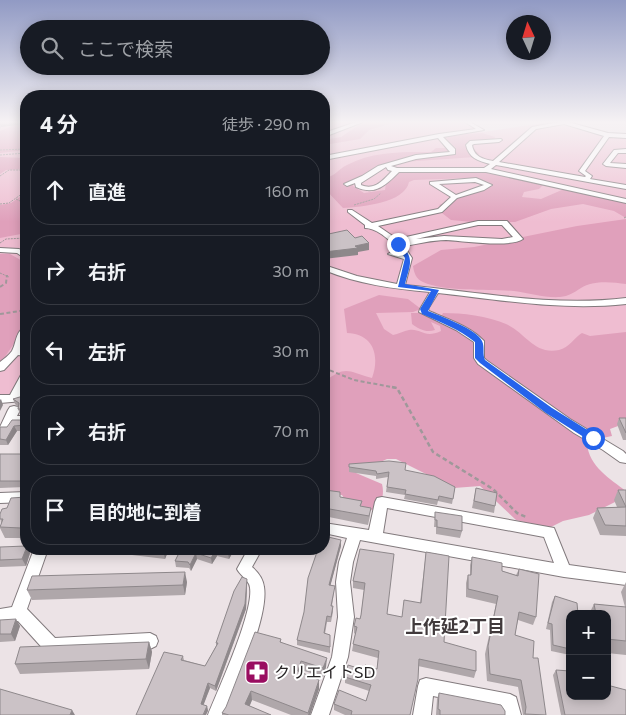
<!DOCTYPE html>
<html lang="ja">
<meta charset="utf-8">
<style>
body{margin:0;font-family:Commissioner,"Noto Sans JP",sans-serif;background:#20242c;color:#f1f3f6}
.controls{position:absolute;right:15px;bottom:15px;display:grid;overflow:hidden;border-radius:10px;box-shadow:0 2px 12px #0003}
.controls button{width:45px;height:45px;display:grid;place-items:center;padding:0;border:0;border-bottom:1px solid #363941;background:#171b24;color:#f1f3f6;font:25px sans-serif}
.compass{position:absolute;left:506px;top:15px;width:45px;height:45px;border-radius:50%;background:#171b24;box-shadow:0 2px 12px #0003;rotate:356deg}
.stop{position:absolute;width:15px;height:15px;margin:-11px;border:4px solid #2563eb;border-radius:50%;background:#fff}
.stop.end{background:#2563eb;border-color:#fff;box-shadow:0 1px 5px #0008}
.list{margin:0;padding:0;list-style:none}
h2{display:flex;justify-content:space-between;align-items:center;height:65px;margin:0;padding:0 20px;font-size:21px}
h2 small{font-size:16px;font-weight:400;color:#9ea1a6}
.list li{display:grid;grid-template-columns:32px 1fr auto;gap:15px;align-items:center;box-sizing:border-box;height:70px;margin:0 10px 10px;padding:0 10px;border:1px solid #363941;border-radius:20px}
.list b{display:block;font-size:19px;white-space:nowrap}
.list em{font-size:16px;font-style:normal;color:#9ea1a6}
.icon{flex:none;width:28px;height:28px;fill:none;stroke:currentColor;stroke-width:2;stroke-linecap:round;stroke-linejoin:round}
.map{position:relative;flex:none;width:626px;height:715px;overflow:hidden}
.search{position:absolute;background:#171b24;box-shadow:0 2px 12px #0003;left:20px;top:20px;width:310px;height:55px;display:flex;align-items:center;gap:12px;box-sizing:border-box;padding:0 18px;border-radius:28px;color:#9ea1a6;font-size:19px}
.panel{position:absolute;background:#171b24;box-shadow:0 2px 12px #0003;left:20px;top:90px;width:310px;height:465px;border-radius:20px}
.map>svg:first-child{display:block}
.green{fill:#efbdd1}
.forest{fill:#e0a0bb}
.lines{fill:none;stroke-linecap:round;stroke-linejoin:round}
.minor-casing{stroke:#827a7d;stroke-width:2}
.path-far2{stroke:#9f989a;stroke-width:1;stroke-dasharray:2 1;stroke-linecap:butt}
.path-far1{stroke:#9f989a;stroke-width:2;stroke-dasharray:4 2.5;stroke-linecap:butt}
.path{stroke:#9f989a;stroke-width:2.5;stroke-dasharray:4.5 3;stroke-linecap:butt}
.minor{fill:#fff;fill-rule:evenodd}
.wall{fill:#afa7aa}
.shaded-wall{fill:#8e888b}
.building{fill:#cbc2c6;stroke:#8e888b}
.route{fill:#2563eb}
.labels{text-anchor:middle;stroke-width:4;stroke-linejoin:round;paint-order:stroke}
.near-poi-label{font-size:16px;fill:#282526;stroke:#fff;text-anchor:start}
.near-neighbourhood-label{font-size:18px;font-weight:bold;fill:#413a3c;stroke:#fff}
</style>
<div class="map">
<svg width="626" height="715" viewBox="0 0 626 715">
<rect width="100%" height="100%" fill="#ece3e6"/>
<g class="green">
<polygon points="324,122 464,122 483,132 550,122 571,122 608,133 626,133 626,333 578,359 381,383 324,386"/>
<polygon points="26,124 26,395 0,396 0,125"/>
</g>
<g class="forest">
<polygon points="372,122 397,122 369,130 360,139 324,145 324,140 341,137 359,125"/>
<polygon points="14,125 26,125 26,150 0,153 0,131"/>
<path d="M 482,133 L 495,137 L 494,139 L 465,144 L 470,145 L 479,154 L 475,157 L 389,163 L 373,169 L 352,183 L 353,186 L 364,193 L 385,190 L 386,183 L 400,171 L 490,172 L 543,185 L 539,189 L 524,192 L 522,197 L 541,199 L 564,189 L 626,201 L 626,218 L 614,211 L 583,204 L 551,209 L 515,222 L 472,222 L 451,220 L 442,213 L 445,210 L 439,205 L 492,186 L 489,182 L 471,178 L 414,180 L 409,182 C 405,203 361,207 343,208 L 324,188 L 325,178 C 337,175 337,170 347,165 C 373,151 403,152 431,152 L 436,148 L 456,148 L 445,138 L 449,135 Z"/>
<polygon points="0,157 26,158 26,169 6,170 0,174"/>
<polygon points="26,193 26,233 0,238 0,205 11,203"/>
<path d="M 626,219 L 626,284 C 612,282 593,280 581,288 C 573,293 569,296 560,297 C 545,298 529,293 514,291 C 489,289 445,292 423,282 C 416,279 414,273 413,266 L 441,250 L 474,247 L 577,226 Z"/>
<polygon points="0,254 10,254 26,263 26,326 0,364"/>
<path d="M 379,295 L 408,299 L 421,309 L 413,312 L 376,313 L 384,329 L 393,335 C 398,334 404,331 409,330 C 421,328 424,339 441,331 L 440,326 L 431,322 L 435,330 C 426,333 419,329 412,324 L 411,313 L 420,313 L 439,321 L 443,313 C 462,313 488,316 506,324 C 526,333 534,355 559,350 C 569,348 575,337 582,333 L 590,336 L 626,332 L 626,423 L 610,429 L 612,436 L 593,440 L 587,444 C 589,466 610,479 626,491 L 623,498 L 589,515 L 563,521 L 549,528 L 516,520 L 480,486 L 454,488 L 396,459 L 387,459 L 356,473 L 382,484 C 385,496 381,506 370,511 L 360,505 L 347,503 L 342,495 L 324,493 L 324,382 C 346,365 347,371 372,378 C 380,356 374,334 347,333 L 344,309 Z"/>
</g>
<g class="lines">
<g class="minor-casing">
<g id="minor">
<polygon points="356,122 363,122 324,137 324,133"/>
<path d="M 465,122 L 470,122 L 484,130 L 443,137 L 455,149 L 455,154 L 416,159 L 391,166 L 397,168 L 484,168 L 490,164 C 478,161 469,158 466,145 L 470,141 L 501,139 L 502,140 L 499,142 L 474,144 L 472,145 C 474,157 483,159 493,161 L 532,127 L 559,122 L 568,122 L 608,133 L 626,134 L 626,138 L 609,137 L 585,171 L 592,176 L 590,179 L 626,185 L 626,189 L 496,165 L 491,169 L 626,199 L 626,203 L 486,172 L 399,172 C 386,185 375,196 356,187 L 355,183 L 347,186 L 344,184 L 362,176 L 378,166 L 416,155 L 450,152 L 438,138 L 324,160 L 324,156 L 439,134 L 476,129 ZM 564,124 L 604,136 L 579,171 L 586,176 L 585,177 L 499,162 L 536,129 ZM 386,167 L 388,170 L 392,171 C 383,180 375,191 361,185 L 361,183 Z"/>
<polygon points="626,149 626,153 618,153 610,163 626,164 626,168 606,166 603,164 614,150"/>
<path d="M 476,178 L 492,185 L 484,190 L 457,198 L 442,212 L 378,226 L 397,239 L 478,221 L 507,221 L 523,239 C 510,248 464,241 446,240 C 432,240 418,244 404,246 L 412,258 L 405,285 C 479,292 552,307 626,298 L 626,304 C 563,311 501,300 438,293 L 428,309 L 429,311 C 447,319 470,326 484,341 L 484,358 L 486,360 L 570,419 L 623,451 L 626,454 L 626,463 L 620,462 L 603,450 L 574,433 L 478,364 L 474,358 L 474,342 L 456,330 L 419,312 L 420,309 L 430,292 C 394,289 358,284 324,270 L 324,265 L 357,276 L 397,284 L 404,259 L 388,254 L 392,252 L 402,254 L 401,252 C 393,243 378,228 365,228 L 365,225 L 348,212 L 348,210 L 352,210 L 372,223 L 438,209 L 451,197 L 430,184 L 430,182 ZM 475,182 L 484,185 L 456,195 L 439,184 ZM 478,225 L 502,225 L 513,237 L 502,239 L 444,236 L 416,239 Z"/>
<polygon points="0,248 19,249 26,253 26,259 17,253 0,252"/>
<path d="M 26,327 L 26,336 L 22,350 L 26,350 L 26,356 L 18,355 L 4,370 L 0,371 L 0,362 C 4,359 9,355 12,351 C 17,342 15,331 26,327 Z"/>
<polygon points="26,372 26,385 21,395 24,398 23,401 0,403 0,395 10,395 22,373"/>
<polygon points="14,406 18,407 20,410 17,416 26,416 26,424 13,424 9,431 1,431 0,427 8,410 10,407"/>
<polygon points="26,492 26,502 0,503 0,493"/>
<path d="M 382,497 L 554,528 L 569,565 L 626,573 L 626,585 L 564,577 L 360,540 L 353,562 L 350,582 L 354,617 L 348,657 L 329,715 L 311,715 L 332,657 L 338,617 L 336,582 L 339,562 L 347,538 L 324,533 L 324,523 L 369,530 L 375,502 L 377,498 ZM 387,508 L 544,537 L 554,563 L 383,533 Z"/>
<polygon points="34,549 48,549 27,609 55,638 150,633 156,636 158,641 156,646 150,649 52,654 46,652 18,621 0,623 0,609 12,607"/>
<path d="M 248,549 L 262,549 L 252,567 C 258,572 263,579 264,587 C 269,616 237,686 226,715 L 208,715 C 217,692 258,604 249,584 C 246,578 240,575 237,569 Z"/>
<polygon points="426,678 510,694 516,697 521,715 503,715 502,710 433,696 431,715 413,715 418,686 420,680"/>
</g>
</g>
<g class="path-far2">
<polyline points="0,150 26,149"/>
<polyline points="0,155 26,153"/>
<polyline points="0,176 9,170 26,170"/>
<polyline points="16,199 26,204"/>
<polyline points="0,204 9,203 26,191"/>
<polyline points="354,205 374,199 381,193"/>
<polyline points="624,218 626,217"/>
<polyline points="0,243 6,239 26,238"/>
<polyline points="0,273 9,277"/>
</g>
<g class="path-far1">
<polyline points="0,287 6,283 7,275"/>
<polyline points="0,314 26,310"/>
<polyline points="324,368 354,380 397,388"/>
</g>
<polyline class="path" points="392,387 397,388 433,452 493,489 517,513 526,517"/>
<use href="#minor" class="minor"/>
</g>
<g class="wall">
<polygon points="26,375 26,431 17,431 8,445 0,445 0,427 7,427 25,420 25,415 20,414 18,409 18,407 15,404 13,399 23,396"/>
<polygon points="619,418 626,418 626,440 623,440 617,424"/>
<polygon points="0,454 26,454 25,487 0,488"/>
<polygon points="349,464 405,470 455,487 452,504 438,501 437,505 404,499 405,495 386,492 388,477 376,479 376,476 349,472"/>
<polygon points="476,488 495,506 494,513 472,508"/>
<polygon points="618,490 626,490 626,536 600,535 593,518 597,508 617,507 614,500"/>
<polygon points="324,492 340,497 362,501 361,506 370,516 368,525 324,516"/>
<polygon points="26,497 26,538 5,538 0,528 1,525 0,514 7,508"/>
<polygon points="435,512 462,531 460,538 436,534 436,527 434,527"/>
<polygon points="341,540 341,546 330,586 334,592 332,606 333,606 333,612 331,622 327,622 325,634 330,635 330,653 297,645 297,640"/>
<polygon points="0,547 30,553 26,566 0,567"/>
<polygon points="83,549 169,549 165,559"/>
<polygon points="181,549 239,549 237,551 234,550 229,559 217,556 212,564 197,559 191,571 189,568 176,567 175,561"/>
<polygon points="360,549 387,614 402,617 420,603 426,552 444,642 476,671 474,678 418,666 410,715 345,715 334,710 334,704 366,701 369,691 345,683 345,677 364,670 377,669 378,658 352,651 355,634 354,633 354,626 360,619 361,615 364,590 353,588 353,581"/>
<polygon points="472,557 502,571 516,575 519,569 536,617 533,625 518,620 515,635 533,658 546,715 523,715 518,687 487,681 485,654 496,604 466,597 466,583 468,575 470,575 470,565"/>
<polygon points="187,582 185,595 32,600 27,590"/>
<polygon points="626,582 626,655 607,653 607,614 589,614 594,604 625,607 621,592"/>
<polygon points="247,585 246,609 216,691 210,688 203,705 207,706 208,711 136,715 183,656 184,660 205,666 216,646 216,643"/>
<polygon points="555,596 570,614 570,655 551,651 550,630 546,629 552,602"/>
<polygon points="0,620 20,626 15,641 0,642"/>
<polygon points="281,639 281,642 326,667 323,677 301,670 300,673 319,680 319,689 310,715 291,715 252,700 249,706 271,715 222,715 222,713"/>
<polygon points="149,642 152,652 149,669 20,674 15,664"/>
<polygon points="556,670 626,715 561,715 553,675"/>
<polygon points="439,693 505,715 436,715 437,699"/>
</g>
<g class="shaded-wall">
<polygon points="20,122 26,122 26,123 25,124 1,127 0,129 1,124"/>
<polygon points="369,243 369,250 358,252 358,255 324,259 324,252"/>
<polygon points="1,399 3,405 0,411 0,400"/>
<polygon points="14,426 17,431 8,445 6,440"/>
<polygon points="26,473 26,485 25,487 23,481"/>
<polygon points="341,540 341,546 329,591 329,585"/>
<polygon points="26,549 28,549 30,553 26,566 22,559"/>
<polygon points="163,549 169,549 165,559"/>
<polygon points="231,549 234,549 234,550 229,559 228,553"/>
<polygon points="216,550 217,556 212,564 211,558"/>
<polygon points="196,553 197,559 191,571 190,565"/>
<polygon points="185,572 187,582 185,595 183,585"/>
<polygon points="247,579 247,585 246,609 216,691 215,686"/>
<polygon points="16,619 20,626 15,641 11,634"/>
<polygon points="149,642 152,652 149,669 146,659"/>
<polygon points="327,658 326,667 323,677 323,668"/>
<polygon points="301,661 301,670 298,680 298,671"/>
<polygon points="319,680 319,689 310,715 308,715"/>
<polygon points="208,683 210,688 202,709 201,704"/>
<polygon points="251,691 252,700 247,713 245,704"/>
<polygon points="207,706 208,711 206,715 203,715"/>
<polygon points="72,710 75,715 70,715"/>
</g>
<g class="building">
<polygon points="0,122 20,122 0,125"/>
<polygon points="347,230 355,238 362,236 369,243 355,246 358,248 324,252 324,235"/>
<polygon points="26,375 26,425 14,426 6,440 0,439 0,427 7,427 12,420 25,420 25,409 18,409 19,403 13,399 23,396 21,389"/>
<polygon points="619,418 626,418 626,433"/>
<polygon points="0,454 26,454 26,473 23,481 0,481"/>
<polygon points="389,461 406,463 405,470 434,476 455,487 453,499 439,496 438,500 405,494 406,490 387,487 389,472 377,474 376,471 349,467 349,464"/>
<polygon points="476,488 497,493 495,506 474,501"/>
<polygon points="325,490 340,492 340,497 362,501 360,506 371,508 369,516 324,508 324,492"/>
<polygon points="618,490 626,490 626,526 605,525 597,508 626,507"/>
<polygon points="26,497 26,530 21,528 0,527 3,519 0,519 0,514 2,509 7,508 11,498"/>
<polygon points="435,512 462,516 462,531 437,527 437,520 435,520"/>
<polygon points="324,536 341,540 329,585 335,586 331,606 333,606 331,617 327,616 324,633 330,635 330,647 297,640 304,612 308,578 318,549 324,549"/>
<polygon points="26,546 26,549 22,559 0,560 0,547"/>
<polygon points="181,549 231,549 228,553 216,550 211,558 196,553 190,565 188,562 175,561"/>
<polygon points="360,549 394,554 387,614 402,617 404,600 421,603 426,552 449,556 444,642 476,651 476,671 419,659 418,679 410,715 351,715 352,711 334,704 339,690 366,701 371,685 345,677 348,665 364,670 365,665 377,669 379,651 353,644 357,627 354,626 356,618 360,619 361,615 365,583 353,581"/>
<polygon points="472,557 502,563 502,571 518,576 519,569 539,574 536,617 519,612 515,635 534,641 533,658 538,658 546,715 525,714 526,707 521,680 490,674 488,646 498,596 468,589 468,575 471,575"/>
<polygon points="185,572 183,585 27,590 32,576"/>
<polygon points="242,577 247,579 245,604 215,686 208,683 201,704 207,706 203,715 136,715 164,652 183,656 181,660 205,666 218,643 216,643 234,591"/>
<polygon points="555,596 577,603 578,614 570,614 570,649 553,645 552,624 548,623"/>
<polygon points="594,604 626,607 626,641 607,639 607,614 596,614"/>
<polygon points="16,619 11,634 0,634 0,620"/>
<polygon points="255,632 281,639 280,642 327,658 323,668 301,661 298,671 319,680 308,713 251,691 245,704 271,715 229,715 222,713 226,707"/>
<polygon points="149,642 146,659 15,664 20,647"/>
<polygon points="556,670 570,671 570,696 607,696 607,685 626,690 626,715 565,715"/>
<polygon points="0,689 72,710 70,715 0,715"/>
<polygon points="439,693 501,705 505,711 505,715 440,715 440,710 438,709"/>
</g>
<linearGradient id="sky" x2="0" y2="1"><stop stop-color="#919ac4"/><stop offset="0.55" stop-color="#f6f2f4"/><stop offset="1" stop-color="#f6f2f4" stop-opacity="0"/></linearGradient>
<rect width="626" height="222" fill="url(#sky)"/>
<path class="route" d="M 395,243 L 400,243 C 415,259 410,264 405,284 L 439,290 L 428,311 C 440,316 477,329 482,341 C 485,347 482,354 485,360 L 552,408 L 597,436 L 597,441 L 590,441 L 546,413 L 480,363 L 475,358 L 475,342 C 459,329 440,322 422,314 L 420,309 L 431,291 L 398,287 L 405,258 Z"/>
<defs>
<g id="pharmacy-square" transform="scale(1.25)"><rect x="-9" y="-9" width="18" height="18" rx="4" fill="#990d60" stroke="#fff"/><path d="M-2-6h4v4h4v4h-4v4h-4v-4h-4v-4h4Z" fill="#fff"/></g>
</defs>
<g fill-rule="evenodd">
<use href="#pharmacy-square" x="257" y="672"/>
</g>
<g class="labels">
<g class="near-poi-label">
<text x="274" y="678">クリエイトSD</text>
</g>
<g class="near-neighbourhood-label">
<text x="455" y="633">上作延2丁目</text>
</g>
</g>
</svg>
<div class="controls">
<button>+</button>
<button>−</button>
</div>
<svg class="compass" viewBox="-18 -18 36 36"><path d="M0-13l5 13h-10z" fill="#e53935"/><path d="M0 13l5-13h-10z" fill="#9ea1a6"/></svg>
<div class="stop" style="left:593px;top:438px"></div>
<div class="stop end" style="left:398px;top:244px"></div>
<div class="search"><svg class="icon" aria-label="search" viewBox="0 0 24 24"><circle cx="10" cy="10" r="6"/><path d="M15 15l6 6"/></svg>ここで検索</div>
<section class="panel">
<h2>4 分<small>徒歩 · 290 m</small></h2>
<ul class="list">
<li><svg class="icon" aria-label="ahead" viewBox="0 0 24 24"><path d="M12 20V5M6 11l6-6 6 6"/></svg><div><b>直進</b></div><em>160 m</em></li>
<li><svg class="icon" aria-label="right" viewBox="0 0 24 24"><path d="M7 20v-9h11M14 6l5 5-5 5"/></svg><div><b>右折</b></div><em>30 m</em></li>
<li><svg class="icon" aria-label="left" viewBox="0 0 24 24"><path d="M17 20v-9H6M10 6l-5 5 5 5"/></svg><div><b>左折</b></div><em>30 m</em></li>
<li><svg class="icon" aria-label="right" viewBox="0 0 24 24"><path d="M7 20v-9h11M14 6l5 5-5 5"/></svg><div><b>右折</b></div><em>70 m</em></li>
<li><svg class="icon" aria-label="arrive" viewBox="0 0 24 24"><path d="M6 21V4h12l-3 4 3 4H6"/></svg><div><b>目的地に到着</b></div></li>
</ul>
</section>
</div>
